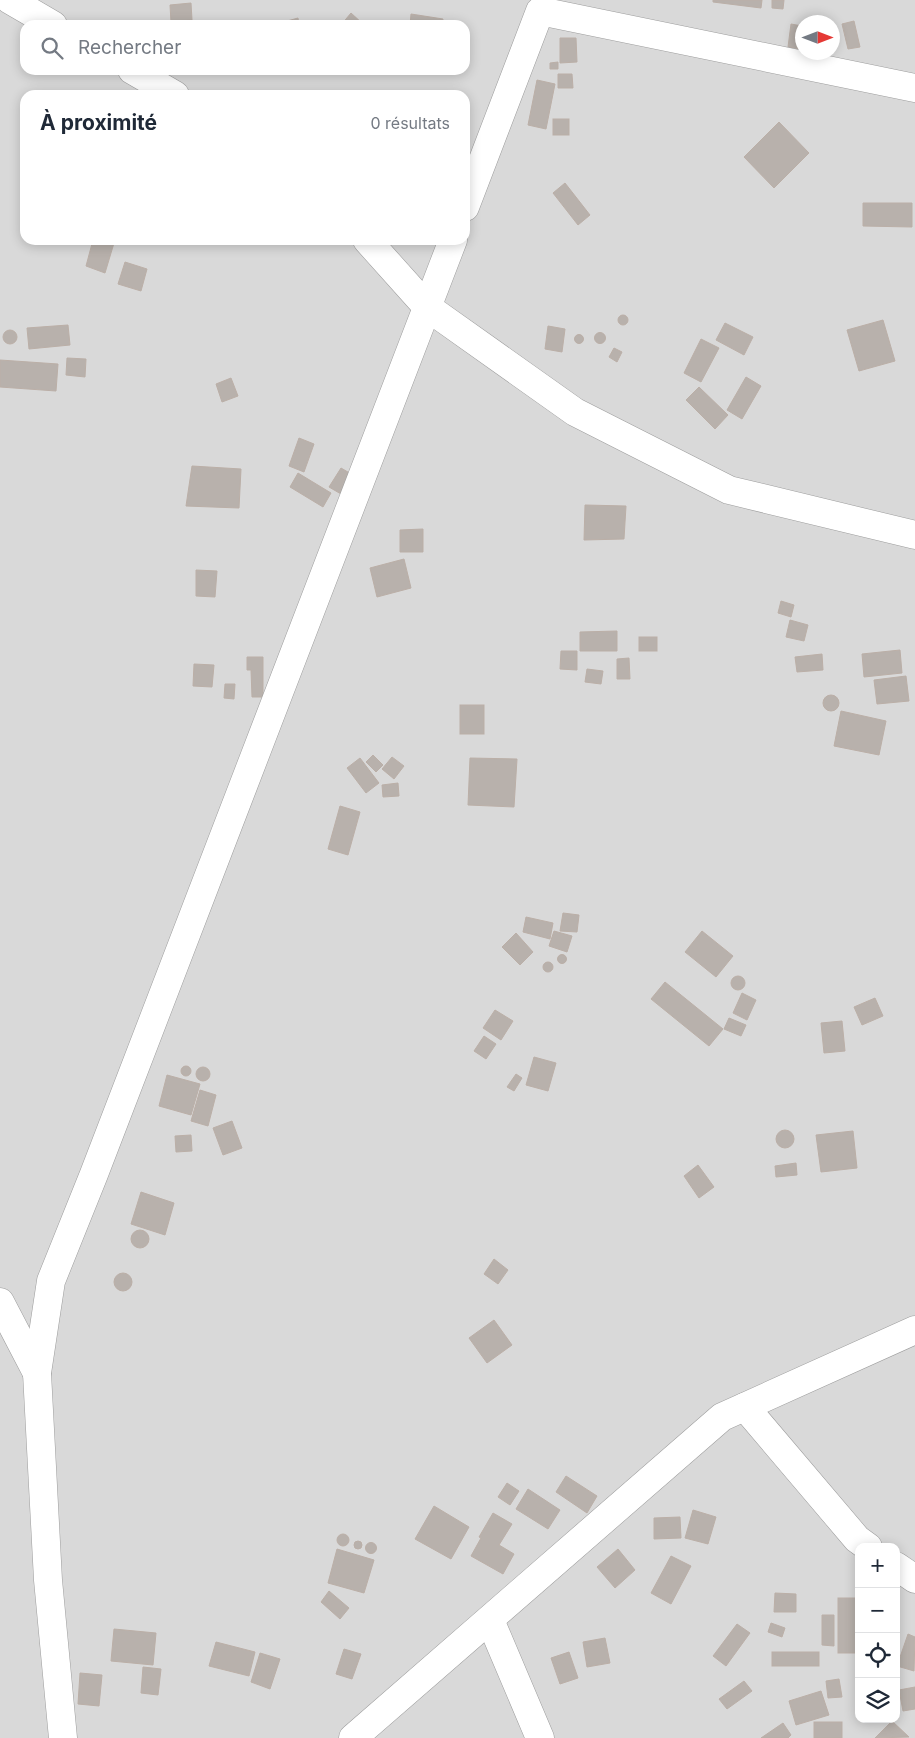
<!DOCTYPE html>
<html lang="fr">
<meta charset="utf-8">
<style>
body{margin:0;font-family:Inter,sans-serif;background:#f2f2f3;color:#1f2937}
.controls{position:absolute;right:15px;bottom:15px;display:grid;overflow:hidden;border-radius:10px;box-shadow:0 2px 12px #0003}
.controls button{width:45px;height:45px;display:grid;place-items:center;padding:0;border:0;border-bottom:1px solid #e0e1e3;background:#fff;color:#1f2937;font:25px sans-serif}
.compass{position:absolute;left:795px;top:15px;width:45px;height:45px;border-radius:50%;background:#fff;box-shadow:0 2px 12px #0003;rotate:90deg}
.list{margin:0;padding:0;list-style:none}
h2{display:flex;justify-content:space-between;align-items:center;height:65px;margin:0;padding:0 20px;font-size:21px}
h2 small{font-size:16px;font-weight:400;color:#747a83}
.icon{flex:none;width:28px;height:28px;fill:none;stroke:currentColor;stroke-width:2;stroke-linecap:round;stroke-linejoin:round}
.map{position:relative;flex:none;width:915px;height:1738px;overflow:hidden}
.search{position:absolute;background:#fff;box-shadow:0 2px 12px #0003;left:20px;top:20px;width:450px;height:55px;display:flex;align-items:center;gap:12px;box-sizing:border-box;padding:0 18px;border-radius:15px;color:#747a83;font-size:19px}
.panel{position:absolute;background:#fff;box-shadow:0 2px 12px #0003;left:20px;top:90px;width:450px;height:155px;border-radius:15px}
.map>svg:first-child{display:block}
.residential{fill:#d9d9d9;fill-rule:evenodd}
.building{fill:#b8b1ac;stroke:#bbafa7}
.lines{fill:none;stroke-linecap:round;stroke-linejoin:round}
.minor-casing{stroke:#9d9d9d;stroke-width:29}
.minor{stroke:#fff;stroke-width:28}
</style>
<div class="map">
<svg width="915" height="1738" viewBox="0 0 915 1738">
<rect width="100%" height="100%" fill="#ece8e2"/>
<path class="residential" d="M 0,0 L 915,0 L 915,1738 L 0,1738 ZM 802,22 L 832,22 L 832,52 L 802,52 ZM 25,25 L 465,25 L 465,70 L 25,70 ZM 25,95 L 465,95 L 465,240 L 25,240 ZM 859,1547 L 896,1547 L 896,1719 L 859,1719 Z"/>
<g class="building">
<polygon points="713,0 762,0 761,8 713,2"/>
<polygon points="772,0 784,0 783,9 772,8"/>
<polygon points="191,3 192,20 171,22 170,5"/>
<polygon points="351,13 363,24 361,25 341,25"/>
<polygon points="411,14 443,19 442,25 410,25"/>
<polygon points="298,18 299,25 281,25 280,23"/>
<polygon points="854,21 860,47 848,49 842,24"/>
<polygon points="247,23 247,25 214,25"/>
<polygon points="791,24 802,26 802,49 788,47"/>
<polygon points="560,38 576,38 577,62 560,63"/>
<polygon points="558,62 558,69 550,69 550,63"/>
<polygon points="558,74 572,74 573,88 558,88"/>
<polygon points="537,80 555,84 546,129 528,125"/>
<rect x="553" y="119" width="16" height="16"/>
<polygon points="779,122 809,153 774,188 744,157"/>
<polygon points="565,183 590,215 578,225 553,193"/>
<polygon points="863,203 912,203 912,227 863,226"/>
<polygon points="93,240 105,240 114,243 105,273 86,266"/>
<polygon points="125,262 147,269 141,291 118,284"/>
<circle cx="623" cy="320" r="5"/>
<polygon points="883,320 895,361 859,371 847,330"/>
<polygon points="725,323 753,337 744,355 716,340"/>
<polygon points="68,325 70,345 29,349 27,328"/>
<polygon points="548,326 565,329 562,352 545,349"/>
<circle cx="10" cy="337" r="7"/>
<circle cx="600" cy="338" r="5.5"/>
<circle cx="579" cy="339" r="4.5"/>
<polygon points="701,339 719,348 701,382 684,373"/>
<polygon points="614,348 622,352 617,362 609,357"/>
<polygon points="67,358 86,359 85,377 66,375"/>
<polygon points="0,360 58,364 56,391 0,387"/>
<polygon points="746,377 761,386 742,419 727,410"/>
<polygon points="231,378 238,396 222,402 216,384"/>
<polygon points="699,387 728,415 715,429 686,400"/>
<polygon points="299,438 314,444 304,472 289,466"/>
<polygon points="192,466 241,469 239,508 186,506"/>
<polygon points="341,468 353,475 341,494 329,487"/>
<polygon points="298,473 331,493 323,507 290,487"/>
<polygon points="585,505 626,506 624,539 584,540"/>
<polygon points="423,529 423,552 400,552 400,530"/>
<polygon points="404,559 411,588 377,597 370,568"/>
<polygon points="196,570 217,571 215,597 196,596"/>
<polygon points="781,601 794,605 791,617 778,613"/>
<polygon points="790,620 808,625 804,641 786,637"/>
<polygon points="617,631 617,651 580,651 580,632"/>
<rect x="639" y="637" width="18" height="14"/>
<polygon points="900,650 902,673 864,677 862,654"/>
<polygon points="561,651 577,651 577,670 560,669"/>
<polygon points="822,654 823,670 797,672 795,657"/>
<polygon points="247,657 263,657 263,697 252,697 251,670 247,670"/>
<polygon points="629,658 630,679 617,679 617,659"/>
<polygon points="194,664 214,665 212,687 193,686"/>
<polygon points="587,669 603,671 601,684 585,682"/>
<polygon points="906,676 909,701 877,704 874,680"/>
<polygon points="225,684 235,684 234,699 224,698"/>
<circle cx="831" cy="703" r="8"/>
<rect x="460" y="705" width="24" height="29"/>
<polygon points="841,711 886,721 879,755 834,746"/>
<polygon points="373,755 383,765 376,772 366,762"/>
<polygon points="392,757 404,766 394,779 382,769"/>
<polygon points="360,758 379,783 366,793 347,768"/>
<polygon points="470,758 517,759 514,807 468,805"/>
<polygon points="398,783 399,796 383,797 382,785"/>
<polygon points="340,806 360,812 348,855 328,849"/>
<polygon points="563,913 579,915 577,932 560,931"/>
<polygon points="526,917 553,923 550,939 523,932"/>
<polygon points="554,931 572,936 567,952 549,946"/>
<polygon points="702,931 733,956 716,977 685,952"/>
<polygon points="516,933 533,952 520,965 502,947"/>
<circle cx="562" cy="959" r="4.5"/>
<circle cx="548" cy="967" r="5"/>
<circle cx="738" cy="983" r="7"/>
<polygon points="665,982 723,1029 709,1046 651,999"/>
<polygon points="742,993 756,1000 747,1020 733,1013"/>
<polygon points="875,998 883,1016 862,1025 854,1007"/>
<polygon points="495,1010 513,1021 501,1040 483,1028"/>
<polygon points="729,1018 746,1025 741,1036 724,1029"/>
<polygon points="842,1021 845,1051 824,1053 821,1023"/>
<polygon points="484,1036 496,1044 486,1059 474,1051"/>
<polygon points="534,1057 556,1063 548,1091 526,1085"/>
<circle cx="186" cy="1071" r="5"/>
<circle cx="203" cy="1074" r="7"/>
<polygon points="516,1074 522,1078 514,1091 507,1087"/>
<polygon points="167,1075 200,1084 191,1115 159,1106"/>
<polygon points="200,1090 216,1095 208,1126 191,1121"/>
<polygon points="232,1121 242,1148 223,1155 213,1128"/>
<circle cx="785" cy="1139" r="9"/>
<polygon points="853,1131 857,1168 821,1172 816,1135"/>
<polygon points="191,1135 192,1151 176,1152 175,1136"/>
<polygon points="796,1163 797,1175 776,1177 775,1166"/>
<polygon points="698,1165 714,1187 699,1198 684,1176"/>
<polygon points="141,1192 174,1203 165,1235 131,1224"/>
<circle cx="140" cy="1239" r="9"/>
<polygon points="494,1259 508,1270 498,1284 484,1274"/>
<circle cx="123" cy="1282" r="9"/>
<polygon points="494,1320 512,1345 487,1363 469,1338"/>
<polygon points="566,1476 597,1496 587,1513 556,1492"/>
<polygon points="507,1483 519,1491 510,1505 498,1497"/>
<polygon points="528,1489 560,1510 548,1529 516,1509"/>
<polygon points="434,1506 469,1527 451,1559 415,1539"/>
<polygon points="693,1510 716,1517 708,1544 685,1538"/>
<polygon points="493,1513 512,1524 499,1545 514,1554 503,1574 471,1556 481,1538 479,1537"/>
<polygon points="680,1517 681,1538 654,1539 654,1518"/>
<circle cx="343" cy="1540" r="6"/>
<circle cx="358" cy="1545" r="4"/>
<circle cx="371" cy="1548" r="5.5"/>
<polygon points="337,1549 374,1560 364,1593 328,1583"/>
<polygon points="618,1549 635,1570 615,1588 597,1567"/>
<polygon points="671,1556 691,1566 671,1604 651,1593"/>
<polygon points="329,1591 349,1608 340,1619 321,1602"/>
<polygon points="775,1593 796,1594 796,1612 774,1612"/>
<rect x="838" y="1598" width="21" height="55"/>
<polygon points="822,1615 834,1615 834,1646 822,1645"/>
<polygon points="771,1623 785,1628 782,1637 768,1632"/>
<polygon points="737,1624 750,1633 726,1666 713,1656"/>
<polygon points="114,1629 156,1633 153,1665 111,1661"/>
<polygon points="908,1634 915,1637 914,1671 897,1666"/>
<polygon points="605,1638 610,1663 587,1667 583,1642"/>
<polygon points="216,1642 255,1652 249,1676 209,1666"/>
<polygon points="344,1649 361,1654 352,1679 336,1674"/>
<polygon points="569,1652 578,1678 560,1684 551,1658"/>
<rect x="772" y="1652" width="47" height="14"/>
<polygon points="260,1653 280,1659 270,1689 251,1682"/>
<polygon points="143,1667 161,1669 158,1695 141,1693"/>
<polygon points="80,1673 102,1675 99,1706 78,1704"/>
<polygon points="839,1679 842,1697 828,1698 826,1681"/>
<polygon points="744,1681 752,1691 727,1709 719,1699"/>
<polygon points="915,1687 915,1709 903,1711 899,1690"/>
<polygon points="821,1691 829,1715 796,1725 789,1701"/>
<polygon points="892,1721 909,1737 875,1738"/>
<rect x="814" y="1722" width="28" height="16"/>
<polygon points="783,1723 791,1735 788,1738 761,1738"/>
</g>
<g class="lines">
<g class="minor-casing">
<g id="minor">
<polyline points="10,0 53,25"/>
<polyline points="132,70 175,95"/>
<polyline points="465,207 540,11 915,88"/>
<polyline points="367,240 427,307 575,412 729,490 915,535"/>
<polyline points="0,1302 37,1373"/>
<polyline points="745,1407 857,1539 868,1547"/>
<polyline points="896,1566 915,1579"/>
<polyline points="490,1620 540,1738"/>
<polyline points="63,1738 48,1580 37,1373 51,1281 94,1174 453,240"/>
<polyline points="353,1738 722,1417 915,1330"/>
</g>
</g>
<use href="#minor" class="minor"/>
</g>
</svg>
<div class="controls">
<button>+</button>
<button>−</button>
<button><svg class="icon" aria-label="locate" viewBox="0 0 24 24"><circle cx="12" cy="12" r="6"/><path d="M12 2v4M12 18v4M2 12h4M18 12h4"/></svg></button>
<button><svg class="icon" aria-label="layers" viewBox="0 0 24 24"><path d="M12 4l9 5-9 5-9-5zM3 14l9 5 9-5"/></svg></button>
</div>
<svg class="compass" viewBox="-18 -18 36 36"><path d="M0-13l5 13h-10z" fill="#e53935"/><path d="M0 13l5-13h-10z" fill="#747a83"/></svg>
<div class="search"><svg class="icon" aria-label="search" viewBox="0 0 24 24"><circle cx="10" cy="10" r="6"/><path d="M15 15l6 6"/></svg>Rechercher</div>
<section class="panel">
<h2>À proximité<small>0 résultats</small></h2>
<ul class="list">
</ul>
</section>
</div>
